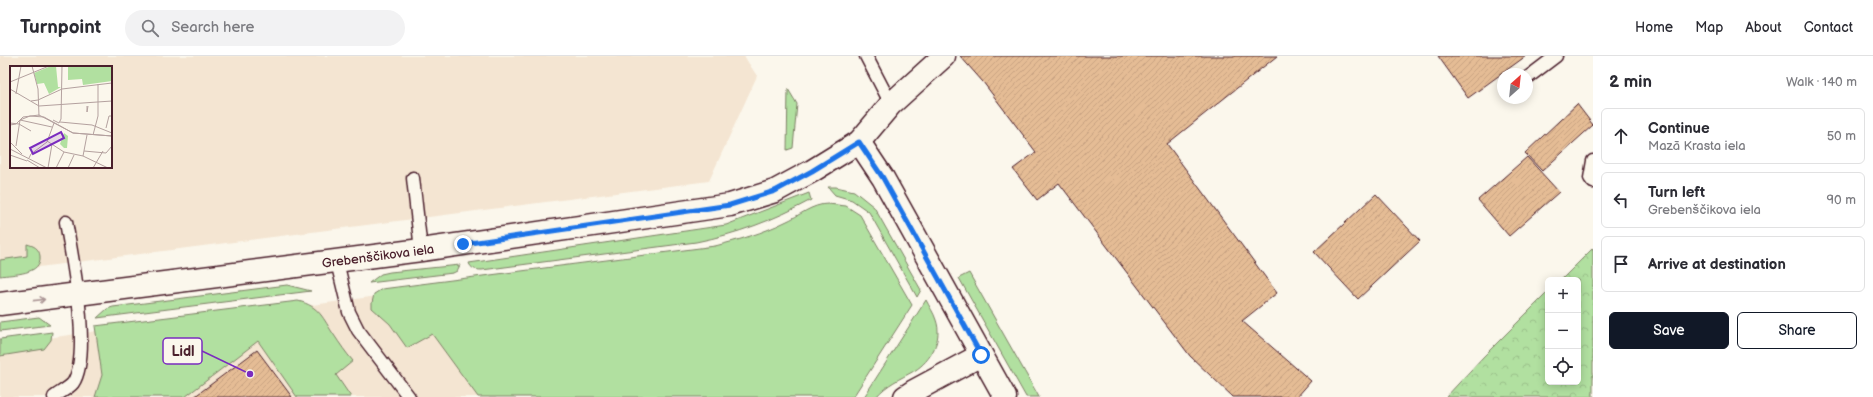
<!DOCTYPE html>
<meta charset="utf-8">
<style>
body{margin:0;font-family:"Balsamiq Sans",sans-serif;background:#f2f2f3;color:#2b2b33}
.controls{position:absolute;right:12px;bottom:12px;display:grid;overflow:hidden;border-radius:6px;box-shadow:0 2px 10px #0003}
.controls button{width:36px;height:36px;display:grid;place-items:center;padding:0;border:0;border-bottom:1px solid #e1e1e2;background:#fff;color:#2b2b33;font:20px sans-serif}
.compass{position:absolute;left:1497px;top:12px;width:36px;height:36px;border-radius:50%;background:#fff;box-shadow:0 2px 10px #0003;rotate:27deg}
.stop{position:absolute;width:12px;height:12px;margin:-9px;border:3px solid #1a73e8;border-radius:50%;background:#fff}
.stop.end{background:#1a73e8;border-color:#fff;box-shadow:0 1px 4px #0008}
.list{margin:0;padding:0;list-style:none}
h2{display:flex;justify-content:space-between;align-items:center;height:52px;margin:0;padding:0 16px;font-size:17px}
h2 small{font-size:13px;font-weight:400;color:#7c7c81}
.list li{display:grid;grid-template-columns:26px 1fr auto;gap:12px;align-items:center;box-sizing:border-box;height:56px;margin:0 8px 8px;padding:0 8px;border:1px solid #e1e1e2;border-radius:6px}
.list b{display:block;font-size:15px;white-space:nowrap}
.list p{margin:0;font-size:13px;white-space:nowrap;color:#7c7c81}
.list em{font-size:13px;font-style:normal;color:#7c7c81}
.actions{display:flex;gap:8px;padding:12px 16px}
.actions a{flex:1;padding:9px 0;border:1px solid #111827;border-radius:6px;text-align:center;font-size:14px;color:#111827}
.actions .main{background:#111827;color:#fff}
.icon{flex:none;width:22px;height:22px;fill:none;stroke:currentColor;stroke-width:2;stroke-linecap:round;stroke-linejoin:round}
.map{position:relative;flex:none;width:1593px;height:341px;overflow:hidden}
header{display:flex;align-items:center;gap:24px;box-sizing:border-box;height:56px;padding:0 20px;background:#fff;border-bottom:1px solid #e1e1e2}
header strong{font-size:19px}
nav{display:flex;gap:22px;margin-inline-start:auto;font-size:14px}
.search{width:280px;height:36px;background:#f2f2f3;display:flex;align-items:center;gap:10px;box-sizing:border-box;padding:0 14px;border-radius:22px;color:#7c7c81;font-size:15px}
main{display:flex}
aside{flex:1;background:#fff}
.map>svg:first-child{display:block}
.built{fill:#f4e5d2;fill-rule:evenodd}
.grass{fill:#b1e0a0;stroke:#7e8066}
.forest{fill:url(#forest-crowns);stroke:#7e8066}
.building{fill:url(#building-hatch);stroke:#4a1f2b}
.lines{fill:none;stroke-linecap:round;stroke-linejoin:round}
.lane-casing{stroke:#4a1f2b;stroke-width:15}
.street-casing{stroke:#4a1f2b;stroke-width:25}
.lane{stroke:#fbf7ec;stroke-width:12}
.street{stroke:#fbf7ec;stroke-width:22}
.oneway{stroke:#ab9695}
.route{stroke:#1a73e8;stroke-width:5}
.labels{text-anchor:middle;stroke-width:3.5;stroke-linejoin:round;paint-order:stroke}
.street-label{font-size:13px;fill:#4a1f2b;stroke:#fbf7ec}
.inset-road{fill:none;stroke:#b4a19f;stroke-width:1}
.view{fill:#7b2cbf;fill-opacity:0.15;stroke:#7b2cbf;stroke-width:2}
.inset-edge{fill:none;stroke:#4a1f2b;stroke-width:2}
.leader{fill:none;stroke:#7b2cbf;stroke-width:1.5}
.callout-dot{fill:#7b2cbf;stroke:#fbf7ec;stroke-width:1.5}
.callout{fill:#fbf7ec;stroke:#7b2cbf;stroke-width:1.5}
.callout-label{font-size:14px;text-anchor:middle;font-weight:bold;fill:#4a1f2b}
</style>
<header>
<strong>Turnpoint</strong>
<div class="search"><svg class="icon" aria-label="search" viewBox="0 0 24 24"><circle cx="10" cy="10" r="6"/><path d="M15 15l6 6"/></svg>Search here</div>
<nav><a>Home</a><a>Map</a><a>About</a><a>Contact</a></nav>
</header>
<main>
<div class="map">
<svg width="1593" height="341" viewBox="0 0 1593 341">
<defs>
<pattern id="forest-crowns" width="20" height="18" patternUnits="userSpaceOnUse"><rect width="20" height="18" fill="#b1e0a0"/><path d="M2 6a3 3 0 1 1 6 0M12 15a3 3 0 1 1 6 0" fill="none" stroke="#9ac08a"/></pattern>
<pattern id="building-hatch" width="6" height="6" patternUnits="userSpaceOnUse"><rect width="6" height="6" fill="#e5bc95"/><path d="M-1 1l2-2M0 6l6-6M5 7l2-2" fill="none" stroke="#c6a181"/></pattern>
</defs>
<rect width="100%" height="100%" fill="#fbf7ec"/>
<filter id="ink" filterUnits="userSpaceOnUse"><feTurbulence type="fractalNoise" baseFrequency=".025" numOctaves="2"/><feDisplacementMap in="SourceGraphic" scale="8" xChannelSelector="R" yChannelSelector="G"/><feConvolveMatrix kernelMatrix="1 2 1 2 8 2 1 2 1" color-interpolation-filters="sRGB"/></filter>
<g filter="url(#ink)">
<g class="built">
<path d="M 0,0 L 744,0 L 757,20 L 709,125 L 0,216 ZM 11,11 L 111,11 L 111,111 L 11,111 Z"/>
<polygon points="421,234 488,341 144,341 298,251"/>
<polygon points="104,274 114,341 0,341 0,289"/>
</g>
<g class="grass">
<polygon points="788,33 797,48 793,92 787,94"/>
<polygon points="828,131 836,131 854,135 874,151 921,234 917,241 869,156 852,144 835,139"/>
<path d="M 809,137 L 811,144 C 774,164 737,178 696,186 L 482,214 C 476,214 471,213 469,207 L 726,169 Z"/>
<path d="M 828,148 L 846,150 L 860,159 L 912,249 L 853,341 L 478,341 L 432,278 L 407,292 L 390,268 L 372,252 L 372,247 L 374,238 L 382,233 L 715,190 C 739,184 763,177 785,166 C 799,160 812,148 828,148 Z"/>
<path d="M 27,188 C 34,190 39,192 40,200 C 42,219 13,218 0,220 L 0,204 L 27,200 Z"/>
<polygon points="460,209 457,215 453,217 369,227 381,218 390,216"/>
<polygon points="969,217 1039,341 1026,341 959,222"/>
<polygon points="287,229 311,235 97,262 107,253 113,251"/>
<path d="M 926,244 C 929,250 934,257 936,264 C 943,283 931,305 914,315 C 900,323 887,328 876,341 L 864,341 Z"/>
<path d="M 298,245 C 320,250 323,263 334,279 C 340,288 346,297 353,305 L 336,319 L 351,341 L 297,341 L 258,285 L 185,341 L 95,341 L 102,319 L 95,270 Z"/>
<polygon points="39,261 50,269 0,275 0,266"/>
<polygon points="52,276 51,284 44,293 0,300 0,283"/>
</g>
<polygon class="forest" points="1593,192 1593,341 1446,341 1483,301 1548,236 1548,326 1578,326 1578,224 1561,224"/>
<g class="building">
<polygon points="960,0 1277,0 1167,88 1277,237 1242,265 1311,325 1297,341 1233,341 1190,300 1059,127 1037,144 1013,113 1036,96 983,26"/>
<polygon points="1438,0 1526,0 1468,42"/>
<polygon points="1577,48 1593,69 1542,115 1525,97"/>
<polygon points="1527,101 1559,136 1509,180 1478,144"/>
<polygon points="1376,138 1420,185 1358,243 1314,196"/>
<polygon points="257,294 292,341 194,341"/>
</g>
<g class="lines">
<g class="lane-casing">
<g id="lane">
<polyline points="866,0 891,48"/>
<polyline points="1527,22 1556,0"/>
<polyline points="1593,105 1590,122 1593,126"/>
<polyline points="413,122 421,194"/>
<polyline points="337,206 349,256 358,274 409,341"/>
<path d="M 54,341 C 59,337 69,332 73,327 C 92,298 72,201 66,166"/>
</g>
</g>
<g class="street-casing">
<g id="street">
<polyline points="859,86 883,122 1005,341"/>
<path id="s1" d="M 0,248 L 421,194 L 730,149 L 775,135 L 812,115 L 859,86 L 891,48 L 944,0"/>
<polyline points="905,341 914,335 981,299"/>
</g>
</g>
<use href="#lane" class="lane"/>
<use href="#street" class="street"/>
</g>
<defs><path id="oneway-shaft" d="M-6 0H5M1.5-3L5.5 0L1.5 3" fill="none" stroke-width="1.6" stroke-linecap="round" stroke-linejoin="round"/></defs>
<use class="oneway" href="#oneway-shaft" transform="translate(39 244) rotate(-6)"/>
</g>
<g class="lines" filter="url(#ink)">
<polyline class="route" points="463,188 730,149 775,135 812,115 859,86 883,122 981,299"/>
</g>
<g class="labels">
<g class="street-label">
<text dy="5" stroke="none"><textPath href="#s1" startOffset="381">Grebenščikova iela</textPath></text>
</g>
</g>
<g transform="translate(10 10)">
<rect width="102" height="102" fill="#fbf7ec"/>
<path d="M 54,67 L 58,70 L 57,82 L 54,82 L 50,78 Z" fill="#b1e0a0"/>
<path d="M 58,0 L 102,0 L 102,15 L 73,19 L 72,13 L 58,14 Z" fill="#b1e0a0"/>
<path d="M 41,0 L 46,0 L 48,21 L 51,21 L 39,28 L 34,17 L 27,18 L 24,7 Z" fill="#b1e0a0"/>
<path class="inset-road" d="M 22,0 L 28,23 L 29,50M 0,16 L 39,0M 0,23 L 29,40 L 102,35M 6,28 L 11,0M 21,35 L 28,34 L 52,23 L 102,17M 77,40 L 77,46 L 78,40M 10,54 L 42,61M 43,54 L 49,57 L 51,53 L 52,0M 50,56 L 82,59 L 102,67M 0,57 L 9,58 L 21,65M 0,59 L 6,58 L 13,51 L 29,49 L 63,67 L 102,70M 96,62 L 99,50 L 102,50M 83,69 L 88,50 L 88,18M 37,75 L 54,86 L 73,90 L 98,102M 0,76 L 12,88M 6,80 L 10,54 L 20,50 L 34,51 L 63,67 L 102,70M 0,83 L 37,102M 74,85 L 96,87 L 102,80M 0,89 L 17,95M 73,90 L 77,69M 19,92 L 21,88 L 37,76 L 44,57M 17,94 L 30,102M 38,102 L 42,78M 46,102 L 54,86M 58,102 L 64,89M 83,102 L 93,85"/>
<path class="view" d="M 51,66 L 54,72 L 23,88 L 20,82 Z"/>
<rect width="102" height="102" class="inset-edge"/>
</g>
<path class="leader" d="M250 318L202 295"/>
<circle class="callout-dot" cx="250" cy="318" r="4"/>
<rect class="callout" x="163" y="282" width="39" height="26" rx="4"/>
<g class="callout-label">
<text x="183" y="300">Lidl</text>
</g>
</svg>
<div class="controls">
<button>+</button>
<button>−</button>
<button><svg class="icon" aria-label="locate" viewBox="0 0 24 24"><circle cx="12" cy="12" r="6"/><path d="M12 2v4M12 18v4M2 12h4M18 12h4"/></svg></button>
</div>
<svg class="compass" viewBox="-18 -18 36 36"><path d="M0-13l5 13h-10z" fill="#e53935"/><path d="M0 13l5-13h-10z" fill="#7c7c81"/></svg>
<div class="stop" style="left:981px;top:299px"></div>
<div class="stop end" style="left:463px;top:188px"></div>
</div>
<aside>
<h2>2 min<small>Walk · 140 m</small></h2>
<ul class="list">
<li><svg class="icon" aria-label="ahead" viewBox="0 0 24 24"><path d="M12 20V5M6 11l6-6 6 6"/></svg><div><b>Continue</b><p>Mazā Krasta iela</p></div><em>50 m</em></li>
<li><svg class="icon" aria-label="left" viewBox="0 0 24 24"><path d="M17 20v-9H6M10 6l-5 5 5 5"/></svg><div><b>Turn left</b><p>Grebenščikova iela</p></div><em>90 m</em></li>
<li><svg class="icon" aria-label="arrive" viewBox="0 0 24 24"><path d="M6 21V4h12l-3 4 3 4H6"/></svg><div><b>Arrive at destination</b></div></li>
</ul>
<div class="actions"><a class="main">Save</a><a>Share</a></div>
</aside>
</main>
